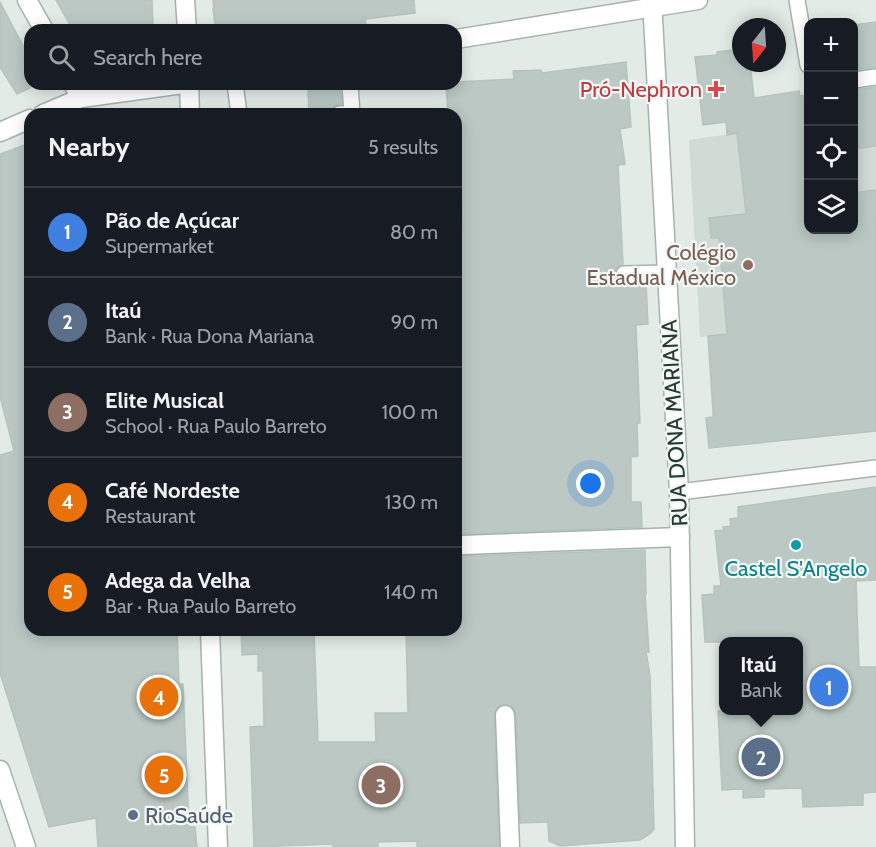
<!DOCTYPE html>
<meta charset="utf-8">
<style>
body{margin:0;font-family:Cabin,sans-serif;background:#20242c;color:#f1f3f6}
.controls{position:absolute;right:18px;top:18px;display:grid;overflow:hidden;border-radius:12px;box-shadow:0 3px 15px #0003}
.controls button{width:54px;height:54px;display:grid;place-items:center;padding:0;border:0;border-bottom:2px solid #363941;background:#171b24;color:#f1f3f6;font:30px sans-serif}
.compass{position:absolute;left:732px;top:18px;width:54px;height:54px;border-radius:50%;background:#171b24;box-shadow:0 3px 15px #0003;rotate:197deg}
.you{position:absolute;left:591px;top:484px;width:21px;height:21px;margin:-15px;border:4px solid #fff;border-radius:50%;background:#1a73e8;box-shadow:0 0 0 9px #1a73e833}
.badge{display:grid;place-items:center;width:39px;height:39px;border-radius:50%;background:#e38469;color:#fff;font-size:20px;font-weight:700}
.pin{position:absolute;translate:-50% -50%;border:3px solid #fff;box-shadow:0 2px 6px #0006}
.popup{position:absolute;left:719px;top:637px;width:84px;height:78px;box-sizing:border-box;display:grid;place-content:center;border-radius:12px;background:#171b24;filter:drop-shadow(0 2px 4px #0005);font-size:20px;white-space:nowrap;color:#9ea1a6}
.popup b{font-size:22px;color:#f1f3f6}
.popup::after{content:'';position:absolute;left:50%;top:100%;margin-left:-12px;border:12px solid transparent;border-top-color:#171b24}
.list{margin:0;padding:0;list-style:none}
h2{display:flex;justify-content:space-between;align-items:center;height:78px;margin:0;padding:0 24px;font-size:26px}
h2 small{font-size:20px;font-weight:400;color:#9ea1a6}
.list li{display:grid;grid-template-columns:39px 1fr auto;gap:18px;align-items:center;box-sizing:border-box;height:90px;padding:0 24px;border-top:2px solid #363941}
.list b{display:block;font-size:22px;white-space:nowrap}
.list p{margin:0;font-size:20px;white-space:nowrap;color:#9ea1a6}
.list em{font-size:20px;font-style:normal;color:#9ea1a6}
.icon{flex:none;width:33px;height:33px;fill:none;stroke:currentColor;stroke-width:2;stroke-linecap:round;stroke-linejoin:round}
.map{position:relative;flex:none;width:876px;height:847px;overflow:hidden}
.search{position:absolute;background:#171b24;box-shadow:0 3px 15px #0003;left:24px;top:24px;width:438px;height:66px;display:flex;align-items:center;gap:15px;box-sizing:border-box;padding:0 21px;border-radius:18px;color:#9ea1a6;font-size:22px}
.panel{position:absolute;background:#171b24;box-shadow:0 3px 15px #0003;left:24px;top:108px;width:438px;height:528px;border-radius:18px}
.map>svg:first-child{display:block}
.built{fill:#d1dbd6}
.building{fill:#bbc8c3;stroke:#b6c4be;stroke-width:1.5}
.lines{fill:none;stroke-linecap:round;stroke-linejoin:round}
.service-casing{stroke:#a6b2ae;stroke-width:18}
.minor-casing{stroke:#a6b2ae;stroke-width:21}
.tertiary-casing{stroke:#a6b2ae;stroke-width:21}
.service{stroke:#fff;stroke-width:15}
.minor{stroke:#fff;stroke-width:18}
.tertiary{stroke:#fff;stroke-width:18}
.health-dot{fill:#e0444e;stroke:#f3f8f5;stroke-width:2}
.education-dot{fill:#8d6e63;stroke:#f3f8f5;stroke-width:2}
.culture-dot{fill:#0f9aa8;stroke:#f3f8f5;stroke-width:2}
.service-dot{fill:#5c6f8a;stroke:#f3f8f5;stroke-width:2}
.labels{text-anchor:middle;stroke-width:4.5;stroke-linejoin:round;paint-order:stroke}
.health-label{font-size:22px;fill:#be3a42;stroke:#f3f8f5;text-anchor:end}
.education-label{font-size:22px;fill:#785e54;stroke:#f3f8f5;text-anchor:end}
.street-label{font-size:22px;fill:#243a34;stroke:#f3f8f5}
.culture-label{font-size:22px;fill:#0d838f;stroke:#f3f8f5}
.service-label{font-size:22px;fill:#4e5e75;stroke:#f3f8f5;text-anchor:start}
</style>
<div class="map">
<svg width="876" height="847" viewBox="0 0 876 847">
<rect width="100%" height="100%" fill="#e3ebe7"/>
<polygon class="built" points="876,114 876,316 700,337 689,140 808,123 808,230 854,230 854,117"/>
<g class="building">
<polygon points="56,0 152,0 153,29 73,30"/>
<polygon points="213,0 414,0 415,13 365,19 366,25 326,30 216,30 213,9 214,9"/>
<polygon points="0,2 30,59 30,88 17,94 0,67"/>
<polygon points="876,22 876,67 854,70 854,25"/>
<polygon points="741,49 741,63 750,63 754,98 799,91 800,96 808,95 808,230 854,230 854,193 876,190 876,431 709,448 706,418 713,417 713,411 708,336 727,334 719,238 711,238 709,218 746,214 737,133 727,135 726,122 703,125 695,57 717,55 717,52"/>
<polygon points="626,62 631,127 620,129 625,164 618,165 623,264 616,269 614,275 620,283 646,283 648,324 636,325 640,423 637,423 638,456 631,457 631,502 641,502 642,527 462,534 456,536 456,232 463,232 461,185 456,185 456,114 448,114 446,84 456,84 456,82 514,79 513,71 541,70 542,73"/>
<polygon points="340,86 342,104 334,106 329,114 309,114 308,90"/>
<polygon points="876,87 876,146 854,149 854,90"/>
<polygon points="30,143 30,630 177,630 179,684 183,684 189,827 195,827 197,847 98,847 96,818 49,827 0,673 0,455 14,451 0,396 0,154"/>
<polygon points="876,487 876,580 856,581 859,667 876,667 876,792 863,793 863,805 803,807 802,788 764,789 764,797 743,798 743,789 722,790 718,711 798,711 798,642 705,642 702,595 714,594 714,586 721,586 715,531 724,530 723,527 731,526 730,519 738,518 738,507"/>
<polygon points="645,550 646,594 645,594 649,652 646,652 650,675 654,829 651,833 640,840 560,846 549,841 548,822 520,823 516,715 514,709 505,704 499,706 494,715 499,847 417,847 417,841 378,842 378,847 334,847 331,844 254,847 250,727 264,726 263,671 258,671 258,654 242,655 241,630 314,630 318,742 376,742 375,713 408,713 406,630 456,630 456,554 462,556"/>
</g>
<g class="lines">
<g class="service-casing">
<g id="service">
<polyline points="797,0 808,65"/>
<polyline points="854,80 876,77"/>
<polyline points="235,84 239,114"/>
<polyline points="339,114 352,114 350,84"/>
<polyline points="624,274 667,273"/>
<polyline points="679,492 876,468"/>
</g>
</g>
<g class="minor-casing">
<g id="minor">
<polyline points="27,0 44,30"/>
<polyline points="185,0 187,30"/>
<polyline points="652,0 679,492 685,847"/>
<polyline points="73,84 81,98"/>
<polyline points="189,84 190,114"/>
<polyline points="462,545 680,537"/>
<polyline points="210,630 218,847"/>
<polyline points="505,715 510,847"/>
<polyline points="0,770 26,847"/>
</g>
</g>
<g class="tertiary-casing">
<g id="tertiary">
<polyline points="456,39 698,0"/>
<polyline points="43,114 81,98 183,84"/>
<polyline points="0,132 30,119"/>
</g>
</g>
<use href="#service" class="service"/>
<use href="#minor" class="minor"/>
<use href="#tertiary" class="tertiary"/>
</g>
<path class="health-dot" d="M713 80h6v6h6v6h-6v6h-6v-6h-6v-6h6z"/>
<circle class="education-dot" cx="748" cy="265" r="6"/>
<circle class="culture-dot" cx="796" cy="545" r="6"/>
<circle class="service-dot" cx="133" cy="815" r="6"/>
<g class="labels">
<g class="health-label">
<text x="702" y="97">Pró-Nephron</text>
</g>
<g class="education-label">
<text x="736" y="260">Colégio<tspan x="736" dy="25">Estadual México</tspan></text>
</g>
<g class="street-label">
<text transform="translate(674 423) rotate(-93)" y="8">RUA DONA MARIANA</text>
</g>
<g class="culture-label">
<text x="796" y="576">Castel S'Angelo</text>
</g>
<g class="service-label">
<text x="145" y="823">RioSaúde</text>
</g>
</g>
</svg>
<div class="controls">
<button>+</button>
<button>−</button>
<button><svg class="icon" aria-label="locate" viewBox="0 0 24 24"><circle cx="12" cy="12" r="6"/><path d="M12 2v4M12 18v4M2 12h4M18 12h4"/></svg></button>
<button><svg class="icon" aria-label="layers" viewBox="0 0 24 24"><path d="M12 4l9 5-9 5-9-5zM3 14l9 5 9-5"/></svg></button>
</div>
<svg class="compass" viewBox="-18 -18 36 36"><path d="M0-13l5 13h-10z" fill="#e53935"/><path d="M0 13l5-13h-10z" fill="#9ea1a6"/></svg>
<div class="you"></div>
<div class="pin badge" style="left:829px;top:687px;background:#3f7fe0">1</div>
<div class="pin badge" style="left:761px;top:757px;background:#5c6f8a">2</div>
<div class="popup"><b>Itaú</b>Bank</div>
<div class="pin badge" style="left:381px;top:785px;background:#8d6e63">3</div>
<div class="pin badge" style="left:159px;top:697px;background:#e8710a">4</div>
<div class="pin badge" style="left:164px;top:775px;background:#e8710a">5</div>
<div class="search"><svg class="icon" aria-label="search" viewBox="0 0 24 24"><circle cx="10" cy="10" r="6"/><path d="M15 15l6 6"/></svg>Search here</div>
<section class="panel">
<h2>Nearby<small>5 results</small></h2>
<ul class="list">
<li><span class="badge" style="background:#3f7fe0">1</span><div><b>Pão de Açúcar</b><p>Supermarket</p></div><em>80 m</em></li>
<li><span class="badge" style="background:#5c6f8a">2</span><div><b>Itaú</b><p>Bank · Rua Dona Mariana</p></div><em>90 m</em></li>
<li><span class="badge" style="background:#8d6e63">3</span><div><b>Elite Musical</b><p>School · Rua Paulo Barreto</p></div><em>100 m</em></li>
<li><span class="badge" style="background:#e8710a">4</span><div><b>Café Nordeste</b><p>Restaurant</p></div><em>130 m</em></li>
<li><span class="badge" style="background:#e8710a">5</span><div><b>Adega da Velha</b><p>Bar · Rua Paulo Barreto</p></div><em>140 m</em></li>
</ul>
</section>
</div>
